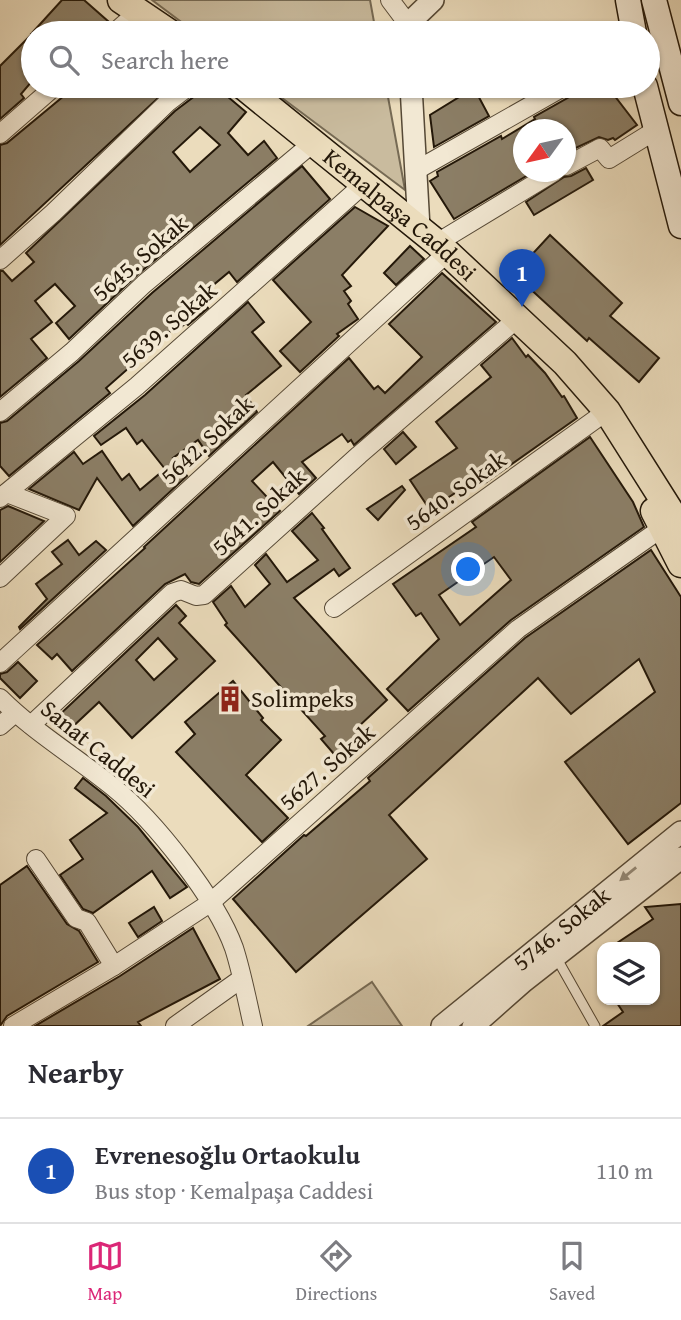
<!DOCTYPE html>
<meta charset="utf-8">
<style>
body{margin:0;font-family:"Gentium Book Plus",serif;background:#f2f2f3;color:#2b2b33}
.controls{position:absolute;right:21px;bottom:21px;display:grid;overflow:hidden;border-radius:14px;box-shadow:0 2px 5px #0004}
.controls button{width:63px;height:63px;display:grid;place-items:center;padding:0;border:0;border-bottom:2px solid #e1e1e2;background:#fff;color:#2b2b33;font:35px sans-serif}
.compass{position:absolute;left:513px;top:119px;width:63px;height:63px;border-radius:50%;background:#fff;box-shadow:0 2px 5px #0004;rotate:237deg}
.you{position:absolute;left:469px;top:570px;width:24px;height:24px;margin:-18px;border:5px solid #fff;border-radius:50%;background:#1a73e8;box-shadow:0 0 0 10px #1a73e833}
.badge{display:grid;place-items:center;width:46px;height:46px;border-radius:50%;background:#db2777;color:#fff;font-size:23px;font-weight:700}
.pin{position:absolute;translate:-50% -58px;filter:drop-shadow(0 2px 4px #0008)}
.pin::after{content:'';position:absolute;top:37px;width:24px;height:21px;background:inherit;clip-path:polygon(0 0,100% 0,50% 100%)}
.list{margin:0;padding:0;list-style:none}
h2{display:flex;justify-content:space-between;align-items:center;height:91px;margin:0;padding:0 28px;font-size:30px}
h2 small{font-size:23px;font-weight:400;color:#7c7c81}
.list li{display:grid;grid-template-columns:46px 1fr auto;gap:21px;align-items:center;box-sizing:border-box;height:105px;padding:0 28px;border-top:2px solid #e1e1e2}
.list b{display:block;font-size:26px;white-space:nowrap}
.list p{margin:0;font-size:23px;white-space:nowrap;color:#7c7c81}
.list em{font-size:23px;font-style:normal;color:#7c7c81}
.icon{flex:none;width:38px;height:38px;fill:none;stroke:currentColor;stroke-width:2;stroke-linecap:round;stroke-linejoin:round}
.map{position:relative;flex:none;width:681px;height:1026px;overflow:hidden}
.search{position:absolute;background:#fff;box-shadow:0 2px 5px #0004;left:21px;right:21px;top:21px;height:77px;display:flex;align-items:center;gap:18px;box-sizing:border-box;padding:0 24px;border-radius:38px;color:#7c7c81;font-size:26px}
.sheet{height:196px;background:#fff}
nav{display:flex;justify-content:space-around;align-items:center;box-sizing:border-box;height:98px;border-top:2px solid #e1e1e2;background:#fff;font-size:19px;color:#7c7c81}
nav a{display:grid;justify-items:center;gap:4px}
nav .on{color:#db2777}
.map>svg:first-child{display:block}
.green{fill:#c9bb9e;stroke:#766a54;stroke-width:2}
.building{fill:#8b7e66;stroke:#241809;stroke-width:2;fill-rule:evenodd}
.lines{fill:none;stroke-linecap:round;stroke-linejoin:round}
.service-casing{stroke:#564936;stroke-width:11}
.minor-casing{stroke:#564936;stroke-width:20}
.tertiary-casing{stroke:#564936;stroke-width:24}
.secondary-casing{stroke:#241809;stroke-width:27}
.primary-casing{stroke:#241809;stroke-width:29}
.service{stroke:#f2e8d3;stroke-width:9}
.minor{stroke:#f2e8d3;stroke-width:18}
.tertiary{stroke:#f2e8d3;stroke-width:21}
.secondary{stroke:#f2e8d3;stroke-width:24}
.primary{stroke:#ebdcbc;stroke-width:26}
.oneway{fill:#958a78}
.labels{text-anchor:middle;stroke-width:7;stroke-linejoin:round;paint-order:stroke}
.street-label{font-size:24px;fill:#241809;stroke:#f2e8d3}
.poi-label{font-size:24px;fill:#241809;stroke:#f2e8d3;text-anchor:start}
</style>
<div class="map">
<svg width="681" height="1026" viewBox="0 0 681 1026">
<rect width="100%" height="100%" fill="#ebdcbc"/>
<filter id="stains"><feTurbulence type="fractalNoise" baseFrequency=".00286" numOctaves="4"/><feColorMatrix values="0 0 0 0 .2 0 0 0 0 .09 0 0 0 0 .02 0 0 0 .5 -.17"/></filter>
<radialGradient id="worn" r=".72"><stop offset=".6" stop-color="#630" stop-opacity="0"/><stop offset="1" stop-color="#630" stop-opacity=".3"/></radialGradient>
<g class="green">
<polygon points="152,0 370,0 376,33 196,33"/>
<polygon points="266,86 386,86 405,190"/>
<polygon points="372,982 402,1026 308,1026"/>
</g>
<g class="building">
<polygon points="62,0 84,0 109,22 103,32 32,33"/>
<polygon points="33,33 33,80 21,94 24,98 0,119 0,66"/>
<polygon points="66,86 171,86 0,245 0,145 7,143 65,95"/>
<path d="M 200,86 L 215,86 L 246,112 L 228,133 L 248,155 L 264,141 L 277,158 L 137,275 L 69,339 L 56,323 L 75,306 L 55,284 L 35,301 L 52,322 L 31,339 L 47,358 L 0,397 L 0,271 L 3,271 L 12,281 L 34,262 L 26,253 L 175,111 L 196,95 ZM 200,127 L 220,145 L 190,172 L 173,152 Z"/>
<polygon points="579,86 607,86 637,125 615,140 613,138 608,140 599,137 565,153 565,130 523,130 523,172 533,172 454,219 430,181 438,176 437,172 501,136 502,139 535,119 534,117 571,96"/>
<polygon points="474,88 489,116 434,147 430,115"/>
<polygon points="302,166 330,199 237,282 229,272 199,297 208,308 188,325 186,323 175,332 173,329 106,388 110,393 9,476 0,466 0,423 7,421 79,361 152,293"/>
<polygon points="586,168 593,180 534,215 526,202 564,177 571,176"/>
<polygon points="355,207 388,226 342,275 351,286 344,291 351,301 348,304 358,319 337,334 339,336 300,372 280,351 311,322 273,280"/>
<polygon points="550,235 622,303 610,316 659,358 639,382 589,338 587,341 514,274"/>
<polygon points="410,246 424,259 396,285 384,273"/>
<polygon points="442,273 496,322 354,445 351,440 348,442 342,434 302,462 316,478 299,494 273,462 252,481 280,511 199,584 191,582 185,574 165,584 72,671 57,654 52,659 37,645 145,548 144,547 349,358 374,389 378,386 385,393 422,357 389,324"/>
<polygon points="248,302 264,322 252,332 281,366 246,395 257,412 209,456 198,440 173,458 187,476 133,526 97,478 79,510 29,489 74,452 83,464 102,451 122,480 129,474 140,490 165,469 142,440 137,444 126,428 101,445 94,436 145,395"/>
<polygon points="512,338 526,357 528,355 545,373 562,397 564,396 577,418 485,483 480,476 430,510 410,480 457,448 436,422 491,377 481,365"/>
<polygon points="403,432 416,447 396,464 384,449"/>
<path d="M 590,437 L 633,502 L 644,527 L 511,620 L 408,711 L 387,689 L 439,639 L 421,613 L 416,616 L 393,584 L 476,527 L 472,522 ZM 494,557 L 511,580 L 460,625 L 439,595 Z"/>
<polygon points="402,486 405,490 378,520 367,509"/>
<polygon points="8,506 44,521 0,562 0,510"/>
<polygon points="312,513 324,528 322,529 350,568 339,576 334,569 294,598 387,700 358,727 368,737 340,761 321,739 325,736 225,625 227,623 213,602 231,586 245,607 270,584 255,565 266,554 287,582 318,560 292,531"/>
<polygon points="68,540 79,555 96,541 106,550 20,629 19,627 47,599 36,584 62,564 52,552"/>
<polygon points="651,550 681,597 681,803 628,844 565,762 655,692 639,659 571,714 538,678 389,815 427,859 296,972 233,899 304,835 306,836 370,781 368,778 525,638"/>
<path d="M 176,605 L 186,616 L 179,623 L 215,661 L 132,738 L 99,702 L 67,732 L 55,719 ZM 158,638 L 177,659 L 154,680 L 136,660 Z"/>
<polygon points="18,662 37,681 20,698 0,678 0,674 7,672"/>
<polygon points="233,681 263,718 261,720 281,740 246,775 288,818 262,842 176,752 195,734 185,722"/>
<polygon points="83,778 106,796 138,827 187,887 170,898 152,871 93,913 83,909 60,875 83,859 70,840 107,813 75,788"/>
<polygon points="27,866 67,924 79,931 98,962 7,1016 0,1026 0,885"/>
<polygon points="681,904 681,1026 603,1026 623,1012 615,1000 655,1000 655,947 611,947 653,919 645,907"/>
<polygon points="154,907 162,921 138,937 129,923"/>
<polygon points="193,928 220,979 138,1022 141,1026 35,1026 120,976"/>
</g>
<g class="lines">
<g class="service-casing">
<g id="service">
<polyline points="523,27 527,33"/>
<polyline points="556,957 595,1026"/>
</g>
</g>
<g class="minor-casing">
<g id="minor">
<polyline points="390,0 408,24"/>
<polyline points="114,33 138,12"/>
<polyline points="648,45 666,42"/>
<polyline points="0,134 55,86"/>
<polyline points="566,166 600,148 609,159 656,130"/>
<polyline points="415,171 565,86"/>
<polyline points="437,243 554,172"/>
<polyline points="0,260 53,213 168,102 189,86"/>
<polyline points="0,412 72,352 144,284 314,142"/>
<polyline points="0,498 137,386 365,183"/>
<polyline points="0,578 66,516 7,493"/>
<polyline points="334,608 607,411"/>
<polyline points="0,663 447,253"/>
<path d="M 0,698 C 34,732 76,757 113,787 C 154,820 216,898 234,948 C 242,973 247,1000 253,1026"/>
<polyline points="31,725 172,593 181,590 196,596 204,595 359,455 518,318"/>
<polyline points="0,726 15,713"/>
<polyline points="36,859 76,918 87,922 114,966"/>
<polyline points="13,1026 114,966 210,903 518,629 662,528"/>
<polyline points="175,1026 241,979"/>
</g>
</g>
<g class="tertiary-casing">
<g id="tertiary">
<polyline points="408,33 408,24 433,0"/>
<polyline points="411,86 419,228"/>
<path id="s1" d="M 442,1026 L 681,832"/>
<polyline points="473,1026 524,981 681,858"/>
</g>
</g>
<g class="secondary-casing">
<g id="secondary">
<polyline points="628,0 634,33"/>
<polyline points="654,0 681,103"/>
<polyline points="645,86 681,226"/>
</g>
</g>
<g class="primary-casing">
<g id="primary">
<polyline points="121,0 170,33"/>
<path id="s2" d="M 243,86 L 437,243 L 565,363 L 607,411 L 681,528"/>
<polyline points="654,511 681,564"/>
</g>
</g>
<use href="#service" class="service"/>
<use href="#minor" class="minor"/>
<use href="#tertiary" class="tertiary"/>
<use href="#secondary" class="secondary"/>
<use href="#primary" class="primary"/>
</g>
<defs><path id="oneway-solid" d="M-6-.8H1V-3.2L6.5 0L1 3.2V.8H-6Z" transform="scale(1.75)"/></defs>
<use class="oneway" href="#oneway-solid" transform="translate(628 874) rotate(141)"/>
<defs>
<g id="building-bare" transform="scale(2.1)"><path d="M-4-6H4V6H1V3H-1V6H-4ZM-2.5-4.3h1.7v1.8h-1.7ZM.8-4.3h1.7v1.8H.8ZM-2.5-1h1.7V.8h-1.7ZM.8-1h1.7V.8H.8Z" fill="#8f2418" stroke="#f2e8d3" stroke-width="2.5" paint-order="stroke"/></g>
</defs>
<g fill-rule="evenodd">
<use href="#building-bare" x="230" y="699"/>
</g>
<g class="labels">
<g class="street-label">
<text dy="8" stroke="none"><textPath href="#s2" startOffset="203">Kemalpaşa Caddesi</textPath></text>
<text transform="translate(140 258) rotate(-41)" y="8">5645. Sokak</text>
<text transform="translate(169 325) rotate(-41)" y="8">5639. Sokak</text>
<text transform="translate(207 440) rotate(-43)" y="8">5642. Sokak</text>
<text transform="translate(456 491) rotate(-36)" y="8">5640. Sokak</text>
<text transform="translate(259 512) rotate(-42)" y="8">5641. Sokak</text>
<text transform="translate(98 749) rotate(39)" y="8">Sanat Caddesi</text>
<text transform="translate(327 767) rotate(-41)" y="8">5627. Sokak</text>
<text dy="8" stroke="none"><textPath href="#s1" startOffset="154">5746. Sokak</textPath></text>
</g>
<g class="poi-label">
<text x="251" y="707">Solimpeks</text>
</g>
</g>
<rect width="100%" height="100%" filter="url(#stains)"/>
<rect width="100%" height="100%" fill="url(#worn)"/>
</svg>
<div class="controls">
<button><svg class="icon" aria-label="layers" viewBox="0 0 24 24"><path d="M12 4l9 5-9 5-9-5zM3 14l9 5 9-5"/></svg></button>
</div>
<svg class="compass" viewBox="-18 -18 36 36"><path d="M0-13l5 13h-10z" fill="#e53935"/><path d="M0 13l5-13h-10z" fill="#7c7c81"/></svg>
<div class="you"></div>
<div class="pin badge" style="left:522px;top:307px;background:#1a4fb4">1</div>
<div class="search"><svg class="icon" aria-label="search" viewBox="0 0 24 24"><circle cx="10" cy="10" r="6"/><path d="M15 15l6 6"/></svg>Search here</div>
</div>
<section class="sheet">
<h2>Nearby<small></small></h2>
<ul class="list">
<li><span class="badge" style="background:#1a4fb4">1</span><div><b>Evrenesoğlu Ortaokulu</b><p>Bus stop · Kemalpaşa Caddesi</p></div><em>110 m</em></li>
</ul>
</section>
<nav>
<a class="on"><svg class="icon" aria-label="map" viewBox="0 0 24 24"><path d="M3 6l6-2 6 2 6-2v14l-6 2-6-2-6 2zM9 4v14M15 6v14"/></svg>Map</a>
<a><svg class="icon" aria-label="directions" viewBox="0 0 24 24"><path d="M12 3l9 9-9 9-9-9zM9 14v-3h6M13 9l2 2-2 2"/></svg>Directions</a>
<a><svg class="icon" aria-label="saved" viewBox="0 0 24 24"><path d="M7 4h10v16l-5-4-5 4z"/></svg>Saved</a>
</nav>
